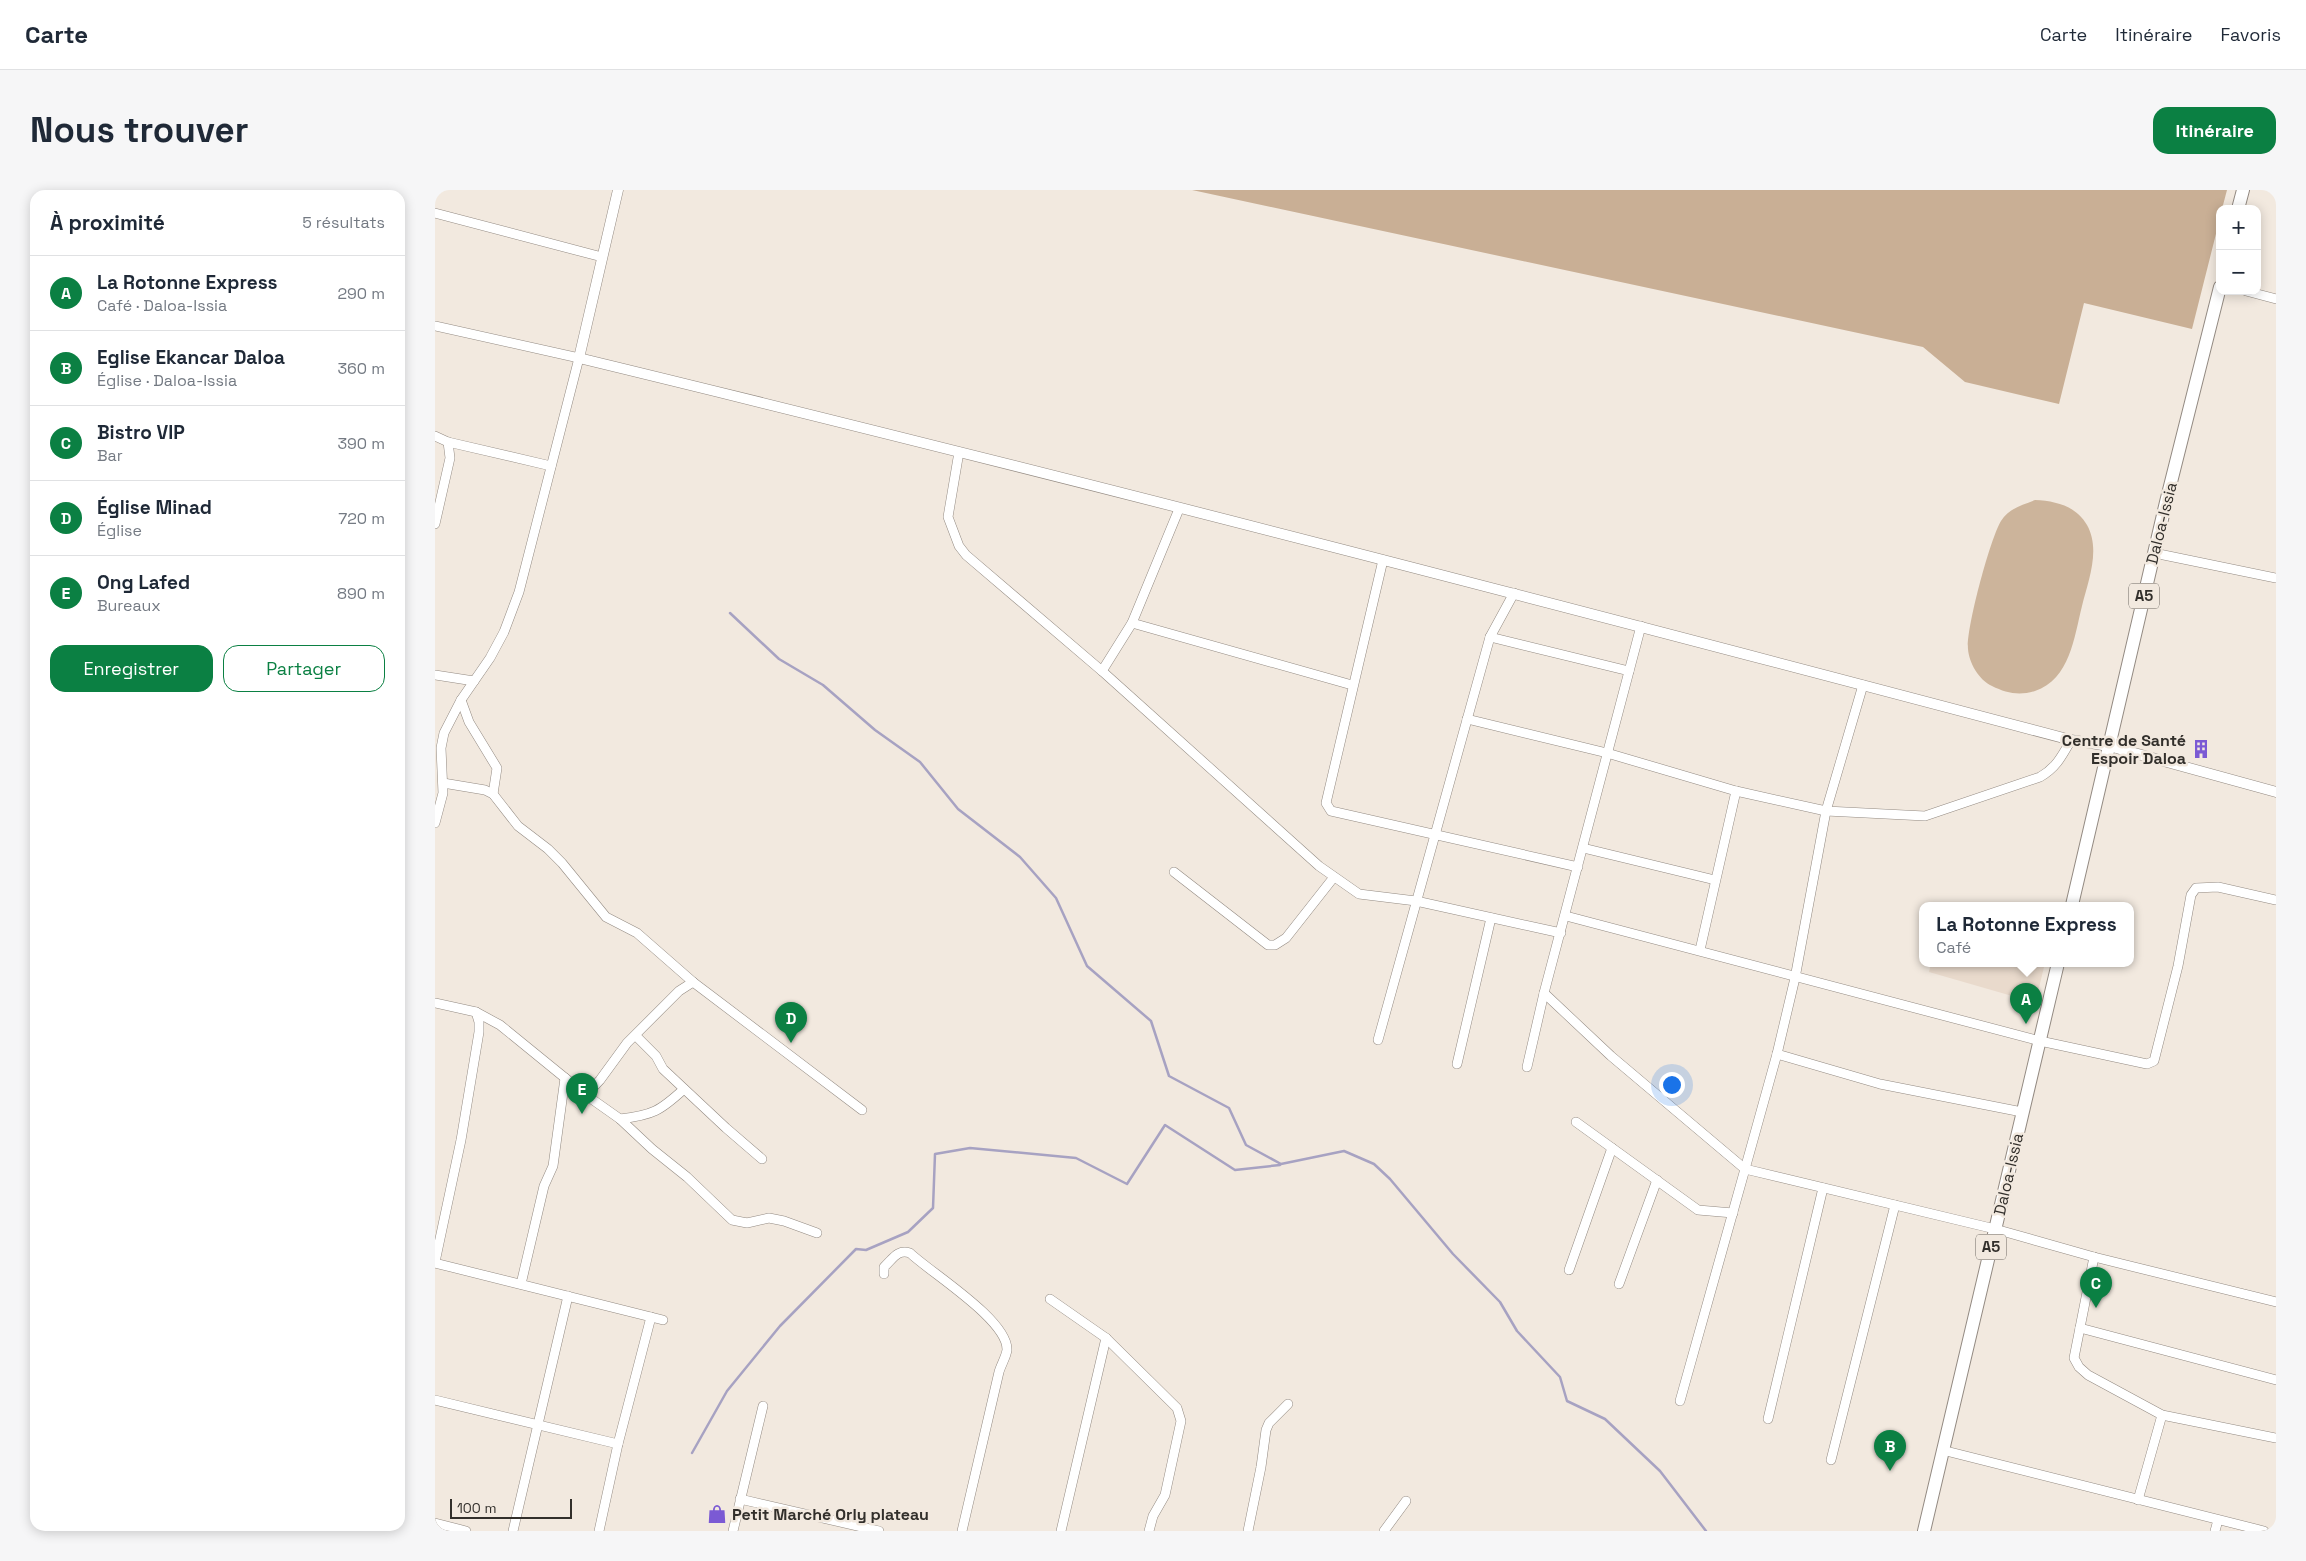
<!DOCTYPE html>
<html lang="fr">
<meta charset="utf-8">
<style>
body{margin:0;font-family:"Space Grotesk",sans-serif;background:#f6f6f7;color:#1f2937}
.controls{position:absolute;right:15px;top:15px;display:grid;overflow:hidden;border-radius:10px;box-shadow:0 2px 12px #0003}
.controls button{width:45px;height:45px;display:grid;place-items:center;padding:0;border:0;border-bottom:1px solid #e0e1e3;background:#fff;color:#1f2937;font:25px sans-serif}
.scale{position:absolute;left:15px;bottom:12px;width:122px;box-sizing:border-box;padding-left:5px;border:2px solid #322f2b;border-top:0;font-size:14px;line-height:18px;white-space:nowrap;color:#322f2b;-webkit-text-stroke:4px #f2e9df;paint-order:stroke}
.you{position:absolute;left:1236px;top:894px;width:18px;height:18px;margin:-12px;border:4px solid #fff;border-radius:50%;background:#1a73e8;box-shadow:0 0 0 8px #1a73e833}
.badge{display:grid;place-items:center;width:32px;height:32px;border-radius:50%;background:#0b8043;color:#fff;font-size:16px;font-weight:700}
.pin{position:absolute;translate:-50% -41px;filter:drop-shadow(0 1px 2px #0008)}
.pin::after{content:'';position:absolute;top:26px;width:18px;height:15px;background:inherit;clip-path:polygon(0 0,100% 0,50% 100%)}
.popup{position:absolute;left:1484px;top:712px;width:215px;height:65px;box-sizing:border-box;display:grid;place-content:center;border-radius:10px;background:#fff;filter:drop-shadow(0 1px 4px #0005);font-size:16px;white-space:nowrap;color:#747a83}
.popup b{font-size:19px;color:#1f2937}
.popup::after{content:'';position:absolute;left:50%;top:100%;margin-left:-10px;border:10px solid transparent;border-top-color:#fff}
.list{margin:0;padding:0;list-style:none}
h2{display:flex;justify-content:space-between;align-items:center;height:65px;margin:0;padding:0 20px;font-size:21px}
h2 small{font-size:16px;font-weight:400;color:#747a83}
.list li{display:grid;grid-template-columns:32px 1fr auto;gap:15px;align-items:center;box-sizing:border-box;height:75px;padding:0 20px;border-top:1px solid #e0e1e3}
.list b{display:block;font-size:19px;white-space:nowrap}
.list p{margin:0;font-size:16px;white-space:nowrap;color:#747a83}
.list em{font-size:16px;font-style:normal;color:#747a83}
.actions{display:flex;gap:10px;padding:15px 20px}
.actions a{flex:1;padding:11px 0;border:1px solid #0b8043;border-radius:15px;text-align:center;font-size:18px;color:#0b8043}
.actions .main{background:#0b8043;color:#fff}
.map{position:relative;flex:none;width:1841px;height:1341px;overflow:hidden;border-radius:15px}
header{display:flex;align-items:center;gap:30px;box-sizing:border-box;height:70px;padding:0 25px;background:#fff;border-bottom:1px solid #e0e1e3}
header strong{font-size:24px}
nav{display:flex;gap:28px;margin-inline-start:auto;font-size:18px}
.intro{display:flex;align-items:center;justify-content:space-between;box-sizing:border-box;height:120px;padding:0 30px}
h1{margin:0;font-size:35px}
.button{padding:12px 22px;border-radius:15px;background:#0b8043;color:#fff;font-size:18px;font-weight:700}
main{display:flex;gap:30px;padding:0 30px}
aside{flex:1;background:#fff;border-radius:15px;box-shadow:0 2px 12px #0003}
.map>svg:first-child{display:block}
.built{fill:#e9dacc}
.green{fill:#ccb49b}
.forest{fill:#c9af95}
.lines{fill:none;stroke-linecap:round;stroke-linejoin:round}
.stream{stroke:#a7a2c2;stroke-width:2.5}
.minor-casing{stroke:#938a82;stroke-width:10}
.tertiary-casing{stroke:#938a82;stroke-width:11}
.primary-casing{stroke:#938a82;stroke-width:14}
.minor{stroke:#fff;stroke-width:9}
.tertiary{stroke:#fff;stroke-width:10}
.primary{stroke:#fff;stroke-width:12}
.labels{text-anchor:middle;stroke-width:5;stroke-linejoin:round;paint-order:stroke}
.shield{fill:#f2e9df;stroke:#6c6761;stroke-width:1}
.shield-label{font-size:15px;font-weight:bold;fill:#322f2b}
.street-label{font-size:16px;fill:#322f2b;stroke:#f2e9df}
.poi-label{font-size:16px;font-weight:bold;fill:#322f2b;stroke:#f2e9df;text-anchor:end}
</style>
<header>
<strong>Carte</strong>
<nav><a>Carte</a><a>Itinéraire</a><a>Favoris</a></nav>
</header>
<div class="intro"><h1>Nous trouver</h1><a class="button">Itinéraire</a></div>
<main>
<aside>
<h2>À proximité<small>5 résultats</small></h2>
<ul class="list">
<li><span class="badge">A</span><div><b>La Rotonne Express</b><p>Café · Daloa-Issia</p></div><em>290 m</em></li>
<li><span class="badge">B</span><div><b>Eglise Ekancar Daloa</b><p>Église · Daloa-Issia</p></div><em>360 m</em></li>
<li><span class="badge">C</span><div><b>Bistro VIP</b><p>Bar</p></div><em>390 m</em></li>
<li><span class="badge">D</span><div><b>Église Minad</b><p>Église</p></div><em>720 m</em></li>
<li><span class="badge">E</span><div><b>Ong Lafed</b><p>Bureaux</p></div><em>890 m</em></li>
</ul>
<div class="actions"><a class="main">Enregistrer</a><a>Partager</a></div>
</aside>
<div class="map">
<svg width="1841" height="1341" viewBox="0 0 1841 1341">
<rect width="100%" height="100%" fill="#f2e9df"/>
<polygon class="built" points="1496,773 1610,773 1602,806 1598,812 1494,782"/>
<path class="green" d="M 1600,310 C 1621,311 1641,316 1652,335 C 1666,360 1653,391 1647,416 C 1639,448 1635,489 1600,501 C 1584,506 1571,503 1557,496 C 1544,490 1534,473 1533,459 C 1531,439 1555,349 1566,331 C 1573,319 1587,315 1600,310 Z"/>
<polygon class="forest" points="757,0 1792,0 1787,19 1785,19 1785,28 1757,139 1649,113 1624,214 1530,192 1488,157"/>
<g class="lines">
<g class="stream">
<polyline points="295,423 344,469 388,495 440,540 485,572 523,619 585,667 621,708 652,776 716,831 734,886 794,918 811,955 846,974 909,961 939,974 955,989 1018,1064 1065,1112 1082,1141 1125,1187 1132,1211 1170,1229 1225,1281 1271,1341"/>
<polyline points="257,1263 292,1201 345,1136 421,1059 431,1060 473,1042 498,1018 500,964 535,958 641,968 692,994 730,935 800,980 845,975"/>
</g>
<g class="minor-casing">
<g id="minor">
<polyline points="0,23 167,67"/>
<polyline points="1811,101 1841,109"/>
<polyline points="0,136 144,168 84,402 69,442 55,468 26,510 9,543 6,558 8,603 0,633"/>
<polyline points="0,246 13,252 116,276"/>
<polyline points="524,262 513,327 524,356 531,365 667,481 884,676 924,704 981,711 1126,743"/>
<polyline points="0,334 15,268 13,252"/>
<polyline points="1719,363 1841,388"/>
<polyline points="948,370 891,613 896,621 1143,677"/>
<polyline points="697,433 917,495"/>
<polyline points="1055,447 1194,481"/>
<polyline points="667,481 697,433 744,319"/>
<polyline points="0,485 39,491"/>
<polyline points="1428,495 1391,621 1360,788 1342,864 1310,979 1560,1039 1659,1067 1841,1112"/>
<polyline points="26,510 34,532 62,578 58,604"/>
<path d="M 1032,529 L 1172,563 L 1301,601 L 1391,621 L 1490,626 L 1605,587 C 1621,578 1627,566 1636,550"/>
<polyline points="8,593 50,600 58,604 83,636 113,659 127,673 171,727 202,743 258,792 427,920"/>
<polyline points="1148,658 1280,690"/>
<polyline points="739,682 833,755 840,755 851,748 899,687"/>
<polyline points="1131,726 1605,851 1712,874 1719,871 1743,776 1756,705 1761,698 1783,697 1841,710"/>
<polyline points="1265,760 1301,601"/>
<polyline points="1109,803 1176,866 1310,979 1245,1211"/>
<polyline points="0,813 41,822 65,835 151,905 185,929 217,959 252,987 297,1030 312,1033 334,1028 349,1031 382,1043"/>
<polyline points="201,846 221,866 228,879 291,938 327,969"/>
<polyline points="943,850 1055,447 1079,403"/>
<polyline points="1342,864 1445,894 1587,922"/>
<polyline points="1022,874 1056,728"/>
<polyline points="1092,877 1109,803 1206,436"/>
<polyline points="151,905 165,890 192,853 244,801 258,792"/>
<path d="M 185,929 C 218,925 225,921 249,899"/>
<polyline points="1141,932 1263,1020 1298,1023"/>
<polyline points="1659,1067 1639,1168 1644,1177 1653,1185 1727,1225 1841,1248"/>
<polyline points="0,1072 26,950 44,842 44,832 41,822"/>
<polyline points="0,1073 228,1130"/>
<polyline points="1134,1080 1177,958"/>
<path d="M 449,1084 L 449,1077 C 458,1069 462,1059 475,1063 C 496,1083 573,1130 572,1160 C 571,1167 566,1175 564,1182 L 527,1341"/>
<polyline points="86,1094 109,996 118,976 130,888"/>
<polyline points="1184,1094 1222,990"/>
<polyline points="615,1109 671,1148 742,1218 746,1231 730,1305 718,1326 714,1341"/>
<polyline points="1645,1138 1841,1190"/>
<polyline points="0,1210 183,1254"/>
<polyline points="1333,1229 1388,998"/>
<polyline points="1507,1260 1829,1341"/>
<polyline points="1396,1270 1460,1015"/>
<polyline points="305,1309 444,1341"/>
<polyline points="1703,1310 1727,1225"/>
<polyline points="0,1333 31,1341"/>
<polyline points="78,1341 133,1106"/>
<polyline points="164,1341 183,1254 216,1127"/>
<polyline points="298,1341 328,1216"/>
<polyline points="626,1341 671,1148"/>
<polyline points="813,1341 826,1277 831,1240 834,1233 853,1214"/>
<polyline points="949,1341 971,1311"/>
<polyline points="1780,1341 1783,1330"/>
</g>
</g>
<g class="tertiary-casing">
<path id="tertiary" d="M 183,0 L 144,168 C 643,289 1140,419 1636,550 L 1674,556 L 1841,602"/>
</g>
<g class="primary-casing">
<g id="primary">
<polyline points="1803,19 1808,0"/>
<polyline points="1637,715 1731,312 1785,97"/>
<polyline points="1489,1341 1623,773"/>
</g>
</g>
<use href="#minor" class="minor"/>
<use href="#tertiary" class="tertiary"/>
<use href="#primary" class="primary"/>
</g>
<defs>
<g id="building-bare" transform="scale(1.5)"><path d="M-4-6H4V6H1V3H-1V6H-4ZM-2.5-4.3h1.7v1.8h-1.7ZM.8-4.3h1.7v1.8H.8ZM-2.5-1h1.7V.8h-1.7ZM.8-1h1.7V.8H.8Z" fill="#7b5ad4" stroke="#f2e9df" stroke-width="2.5" paint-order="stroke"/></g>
<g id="shop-bare" transform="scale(1.5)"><path d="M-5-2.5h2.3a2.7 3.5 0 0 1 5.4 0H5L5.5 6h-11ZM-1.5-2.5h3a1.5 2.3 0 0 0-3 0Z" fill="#7b5ad4" stroke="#f2e9df" stroke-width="2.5" paint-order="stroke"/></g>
</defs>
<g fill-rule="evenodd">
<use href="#building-bare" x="1766" y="559"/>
<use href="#shop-bare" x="282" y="1324"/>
</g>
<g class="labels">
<g class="shield">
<rect x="1694" y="393.5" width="30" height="25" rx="4"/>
<rect x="1541" y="1044.5" width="30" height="25" rx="4"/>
</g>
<g class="shield-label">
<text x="1709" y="411">A5</text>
<text x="1556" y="1062">A5</text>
</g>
<g class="street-label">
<text transform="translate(1726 333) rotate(-76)" y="6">Daloa-Issia</text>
<text transform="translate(1573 984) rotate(-77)" y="6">Daloa-Issia</text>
</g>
<g class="poi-label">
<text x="1751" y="556">Centre de Santé<tspan x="1751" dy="18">Espoir Daloa</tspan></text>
<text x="297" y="1330" text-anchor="start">Petit Marché Orly plateau</text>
</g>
</g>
</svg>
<div class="controls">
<button>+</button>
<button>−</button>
</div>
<div class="scale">100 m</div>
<div class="you"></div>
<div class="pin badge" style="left:1591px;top:834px">A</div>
<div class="popup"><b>La Rotonne Express</b>Café</div>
<div class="pin badge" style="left:1455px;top:1281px">B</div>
<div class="pin badge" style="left:1661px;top:1118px">C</div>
<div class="pin badge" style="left:356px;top:853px">D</div>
<div class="pin badge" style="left:147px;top:924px">E</div>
</div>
</main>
